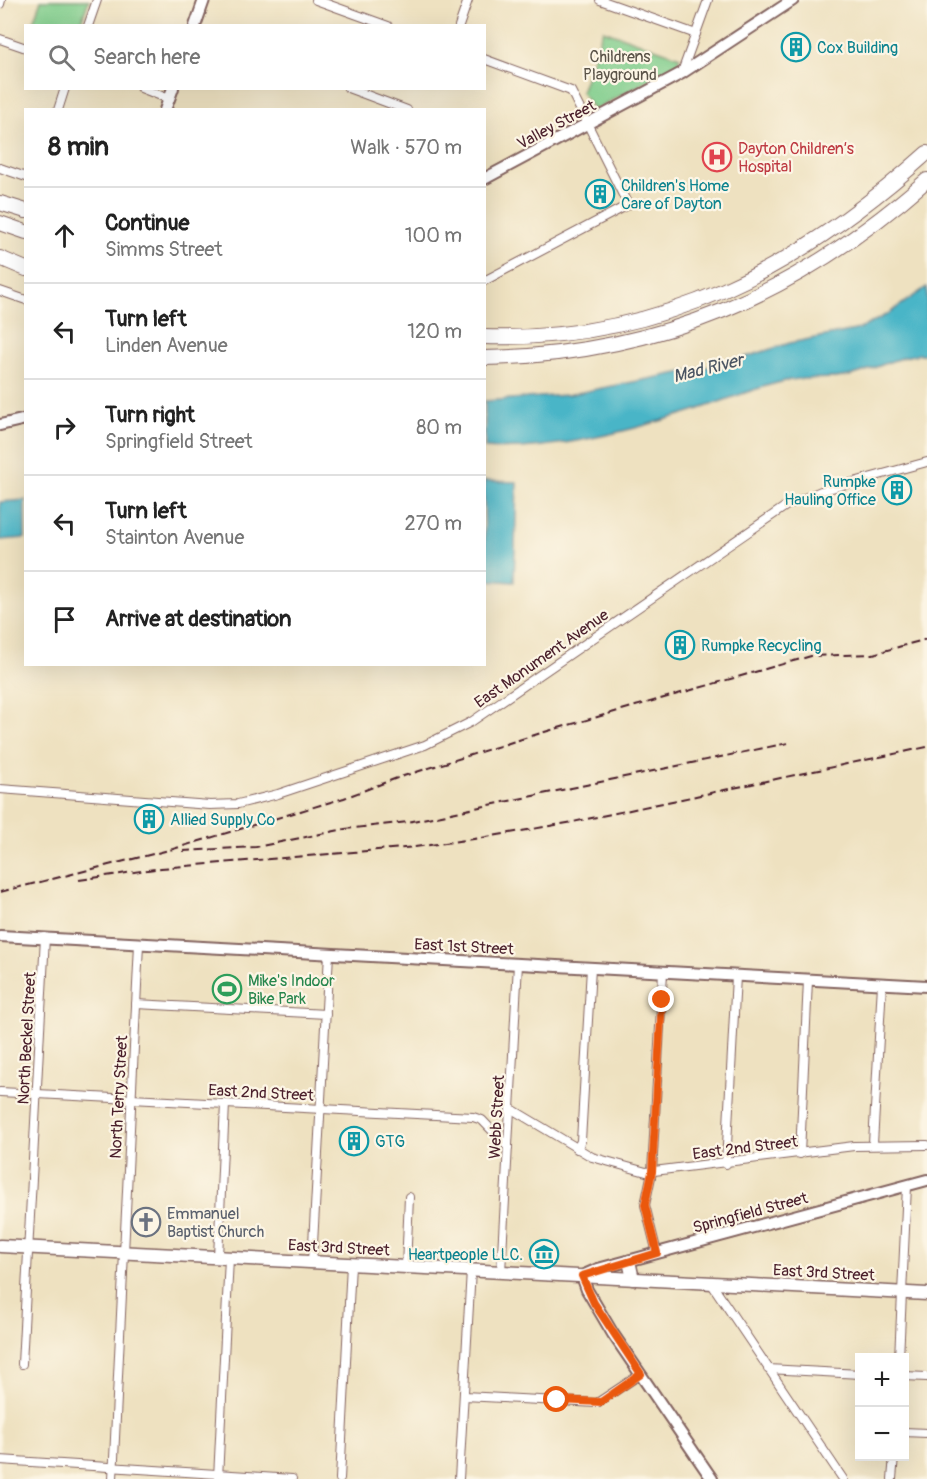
<!DOCTYPE html>
<meta charset="utf-8">
<style>
body{margin:0;font-family:Pangolin,sans-serif;background:#f6f6f6;color:#222}
.controls{position:absolute;right:18px;bottom:18px;display:grid;overflow:hidden;border-radius:0px;box-shadow:0 6px 24px #0002}
.controls button{width:54px;height:54px;display:grid;place-items:center;padding:0;border:0;border-bottom:2px solid #e0e0e0;background:#fff;color:#222;font:30px sans-serif}
.stop{position:absolute;width:18px;height:18px;margin:-14px;border:4px solid #ea580c;border-radius:50%;background:#fff}
.stop.end{background:#ea580c;border-color:#fff;box-shadow:0 2px 6px #0008}
.list{margin:0;padding:0;list-style:none}
h2{display:flex;justify-content:space-between;align-items:center;height:78px;margin:0;padding:0 24px;font-size:26px}
h2 small{font-size:20px;font-weight:400;color:#767676}
.list li{display:grid;grid-template-columns:39px 1fr auto;gap:18px;align-items:center;box-sizing:border-box;height:96px;padding:0 24px;border-top:2px solid #e0e0e0}
.list b{display:block;font-size:22px;white-space:nowrap}
.list p{margin:0;font-size:20px;white-space:nowrap;color:#767676}
.list em{font-size:20px;font-style:normal;color:#767676}
.icon{flex:none;width:33px;height:33px;fill:none;stroke:currentColor;stroke-width:2;stroke-linecap:round;stroke-linejoin:round}
.map{position:relative;flex:none;width:927px;height:1479px;overflow:hidden}
.search{position:absolute;background:#fff;box-shadow:0 6px 24px #0002;left:24px;top:24px;width:462px;height:66px;display:flex;align-items:center;gap:15px;box-sizing:border-box;padding:0 21px;border-radius:0px;color:#767676;font-size:22px}
.panel{position:absolute;background:#fff;box-shadow:0 6px 24px #0002;left:24px;top:108px;width:462px;height:558px;border-radius:0px}
.map>svg:first-child{display:block}
.green{fill:#80cd8c;stroke:#65765c;stroke-width:1.5}
.water{fill:#4ab5c7;stroke:#4a6a79;stroke-width:1.5}
.lines{fill:none;stroke-linecap:round;stroke-linejoin:round}
.street-casing{stroke:#83635f;stroke-width:10}
.secondary-casing{stroke:#83635f;stroke-width:14}
.primary-casing{stroke:#83635f;stroke-width:15}
.highway-casing{stroke:#83635f;stroke-width:16}
.street{stroke:#fff;stroke-width:8}
.secondary{stroke:#fff;stroke-width:10}
.primary{stroke:#fff;stroke-width:12}
.highway{stroke:#fff;stroke-width:14}
.rail{stroke:#4a1f2b;stroke-width:2;stroke-dasharray:9 4.5;stroke-linecap:butt}
.route{stroke:#ea580c;stroke-width:8}
.labels{text-anchor:middle;stroke-width:4.5;stroke-linejoin:round;paint-order:stroke}
.culture-label{font-size:16px;fill:#0d838f;stroke:#fcf5e5;text-anchor:start}
.park-label{font-size:16px;fill:#5a5348;stroke:#fcf5e5}
.street-label{font-size:16px;fill:#4a1f2b;stroke:#fcf5e5}
.health-label{font-size:16px;fill:#be3a42;stroke:#fcf5e5;text-anchor:start}
.leisure-label{font-size:16px;fill:#27864d;stroke:#fcf5e5;text-anchor:start}
.worship-label{font-size:16px;fill:#5b616d;stroke:#fcf5e5;text-anchor:start}
.water-label{font-size:18px;font-style:italic;fill:#4a5462;stroke:#fcf5e5}
</style>
<div class="map">
<svg width="927" height="1479" viewBox="0 0 927 1479">
<rect width="100%" height="100%" fill="#fcf5e5"/>
<filter id="ink" filterUnits="userSpaceOnUse"><feTurbulence type="fractalNoise" baseFrequency=".0167" numOctaves="2"/><feDisplacementMap in="SourceGraphic" scale="12" xChannelSelector="R" yChannelSelector="G"/><feConvolveMatrix kernelMatrix="1 2 1 2 8 2 1 2 1" color-interpolation-filters="sRGB"/></filter>
<filter id="wash" filterUnits="userSpaceOnUse"><feTurbulence type="fractalNoise" baseFrequency=".008" numOctaves="4" result="noise"/><feDisplacementMap in="SourceGraphic" scale="24" xChannelSelector="R" yChannelSelector="G"/><feGaussianBlur stdDeviation="1.35" result="paint"/><feColorMatrix in="noise" values="0 0 0 0 0 0 0 0 0 0 0 0 0 0 0 0 0 1.4 0 .05"/><feComposite in="paint" operator="in"/></filter>
<g filter="url(#wash)">
<rect width="100%" height="100%" fill="#eee1c0"/>
<g class="green">
<polygon points="41,0 89,0 80,25 32,25"/>
<polygon points="603,30 680,57 677,65 594,110 581,92"/>
</g>
<g class="water">
<path d="M 927,287 L 927,354 C 900,353 874,371 849,376 C 828,381 805,376 785,381 C 753,388 722,402 690,412 C 630,431 547,452 485,448 L 485,401 L 567,395 L 724,364 L 790,343 L 860,329 L 886,315 Z"/>
<polygon points="484,481 517,482 514,582 485,580"/>
<polygon points="25,500 25,538 0,540 0,502"/>
</g>
</g>
<g filter="url(#ink)">
<g class="lines">
<g class="street-casing">
<g id="street">
<polyline points="316,0 388,26"/>
<polyline points="600,0 696,34"/>
<polyline points="0,4 1,0"/>
<polyline points="88,26 97,0"/>
<polyline points="459,26 468,0"/>
<polyline points="0,39 26,48"/>
<polyline points="484,59 571,91 628,205 484,281"/>
<polyline points="682,72 708,0"/>
<polyline points="141,88 169,99"/>
<polyline points="348,88 407,110"/>
<polyline points="58,110 65,88"/>
<polyline points="0,168 26,177"/>
<polyline points="0,291 26,300"/>
<polyline points="0,789 210,805 238,804 278,794 425,745 471,722 786,506 821,491 927,462"/>
<polyline points="136,1004 326,1014"/>
<polyline points="0,1092 473,1117 482,1120 508,1147"/>
<polyline points="510,1108 592,1157 646,1172 854,1146 927,1145"/>
<polyline points="873,1144 882,984"/>
<polyline points="577,1149 581,1141 591,968"/>
<polyline points="800,1154 808,980"/>
<polyline points="726,1164 736,976"/>
<polyline points="657,1253 645,1205 652,1172 663,972"/>
<polyline points="218,1257 225,1104"/>
<polyline points="312,1262 329,954"/>
<polyline points="406,1267 409,1197"/>
<polyline points="501,1272 518,964"/>
<polyline points="711,1283 843,1479"/>
<polyline points="899,1358 907,1186"/>
<polyline points="22,1364 45,937"/>
<polyline points="768,1369 860,1374"/>
<polyline points="904,1376 927,1377"/>
<polyline points="464,1396 597,1403 641,1374"/>
<polyline points="904,1432 927,1433"/>
<polyline points="0,1460 292,1479"/>
<polyline points="218,1478 229,1258"/>
<polyline points="113,1479 139,944"/>
<polyline points="340,1479 351,1264"/>
<polyline points="459,1479 471,1270"/>
<polyline points="892,1479 894,1456"/>
</g>
</g>
<g class="secondary-casing">
<g id="secondary">
<polyline points="195,26 204,0"/>
<polyline points="165,110 173,88"/>
<polyline points="484,179 682,73 793,0"/>
<polyline points="0,425 26,419"/>
<polyline points="0,936 927,986"/>
<polyline points="712,1479 613,1334 587,1290 582,1276 598,1269 927,1180"/>
</g>
</g>
<g class="primary-casing">
<g id="primary">
<polyline points="0,1246 927,1294"/>
<polyline points="629,1261 633,1279"/>
</g>
</g>
<g class="highway-casing">
<g id="highway">
<polyline points="0,203 26,211"/>
<polyline points="0,223 26,232"/>
<polyline points="0,258 26,269"/>
<path d="M 484,337 C 662,342 799,268 927,153"/>
<path d="M 484,358 C 658,355 798,294 927,180"/>
</g>
</g>
<use href="#street" class="street"/>
<use href="#secondary" class="secondary"/>
<use href="#primary" class="primary"/>
<use href="#highway" class="highway"/>
<g class="rail">
<polyline points="183,851 256,847 345,829 408,822 788,743"/>
<polyline points="79,880 161,868 415,847 481,838 573,822 927,747"/>
<polyline points="0,892 173,849 344,798 397,778 541,733 811,656 873,654 927,639"/>
</g>
</g>
</g>
<g class="lines" filter="url(#ink)">
<polyline class="route" points="557,1400 601,1402 641,1374 594,1303 582,1276 657,1253 645,1205 652,1172 662,1000"/>
</g>
<defs>
<g id="building-ring" transform="scale(1.5)"><circle r="9.5" fill="#fcf5e5" stroke="#0f9aa8" stroke-width="1.5"/><path d="M-4-6H4V6H1V3H-1V6H-4ZM-2.5-4.3h1.7v1.8h-1.7ZM.8-4.3h1.7v1.8H.8ZM-2.5-1h1.7V.8h-1.7ZM.8-1h1.7V.8H.8Z" fill="#0f9aa8"/></g>
<g id="hospital-ring" transform="scale(1.5)"><circle r="9.5" fill="#fcf5e5" stroke="#e0444e" stroke-width="1.5"/><path d="M-5-5h3v3.5h4V-5h3V5h-3V1.5h-4V5h-3Z" fill="#e0444e"/></g>
<g id="stadium-ring" transform="scale(1.5)"><circle r="9.5" fill="#fcf5e5" stroke="#2e9e5b" stroke-width="1.5"/><path d="M0-5a6.5 5 0 1 0 0 10a6.5 5 0 1 0 0-10ZM-3.5-1.8h7v3.6h-7Z" fill="#2e9e5b"/></g>
<g id="church-ring" transform="scale(1.5)"><circle r="9.5" fill="#fcf5e5" stroke="#6b7280" stroke-width="1.5"/><path d="M-1.2-6h2.4v3.5h3.3v2.4h-3.3V6h-2.4V-.1h-3.3v-2.4h3.3Z" fill="#6b7280"/></g>
<g id="museum-ring" transform="scale(1.5)"><circle r="9.5" fill="#fcf5e5" stroke="#0f9aa8" stroke-width="1.5"/><path d="M0-6L6-3V-2H-6V-3ZM-5-1h2V3h-2ZM-1-1h2V3h-2ZM3-1h2V3H3ZM-6 4H6V6H-6Z" fill="#0f9aa8"/></g>
</defs>
<g fill-rule="evenodd">
<use href="#building-ring" x="796" y="47"/>
<use href="#hospital-ring" x="717" y="157"/>
<use href="#building-ring" x="600" y="194"/>
<use href="#building-ring" x="897" y="490"/>
<use href="#building-ring" x="680" y="645"/>
<use href="#building-ring" x="149" y="819"/>
<use href="#stadium-ring" x="227" y="989"/>
<use href="#building-ring" x="354" y="1141"/>
<use href="#church-ring" x="146" y="1222"/>
<use href="#museum-ring" x="544" y="1254"/>
</g>
<g class="labels">
<g class="culture-label">
<text x="817" y="53">Cox Building</text>
<text x="621" y="191">Children's Home<tspan x="621" dy="18">Care of Dayton</tspan></text>
<text x="876" y="487" text-anchor="end">Rumpke<tspan x="876" dy="18">Hauling Office</tspan></text>
<text x="701" y="651">Rumpke Recycling</text>
<text x="170" y="825">Allied Supply Co</text>
<text x="375" y="1147">GTG</text>
<text x="523" y="1260" text-anchor="end">Heartpeople LLC.</text>
</g>
<g class="park-label">
<text x="620" y="62">Childrens<tspan x="620" dy="18">Playground</tspan></text>
</g>
<g class="street-label">
<text transform="translate(556 124) rotate(-28)" y="6">Valley Street</text>
<text transform="translate(541 658) rotate(-35)" y="6">East Monument Avenue</text>
<text transform="translate(464 946) rotate(3)" y="6">East 1st Street</text>
<text transform="translate(26 1038) rotate(-87)" y="6">North Beckel Street</text>
<text transform="translate(261 1092) rotate(3)" y="6">East 2nd Street</text>
<text transform="translate(118 1097) rotate(-87)" y="6">North Terry Street</text>
<text transform="translate(496 1117) rotate(-87)" y="6">Webb Street</text>
<text transform="translate(745 1147) rotate(-7)" y="6">East 2nd Street</text>
<text transform="translate(750 1212) rotate(-15)" y="6">Springfield Street</text>
<text transform="translate(339 1247) rotate(3)" y="6">East 3rd Street</text>
<text transform="translate(824 1272) rotate(3)" y="6">East 3rd Street</text>
</g>
<g class="health-label">
<text x="738" y="154">Dayton Children’s<tspan x="738" dy="18">Hospital</tspan></text>
</g>
<g class="leisure-label">
<text x="248" y="986">Mike's Indoor<tspan x="248" dy="18">Bike Park</tspan></text>
</g>
<g class="worship-label">
<text x="167" y="1219">Emmanuel<tspan x="167" dy="18">Baptist Church</tspan></text>
</g>
<g class="water-label">
<text transform="translate(708 368) rotate(-14)" y="6">Mad River</text>
</g>
</g>
</svg>
<div class="controls">
<button>+</button>
<button>−</button>
</div>
<div class="stop" style="left:557px;top:1400px"></div>
<div class="stop end" style="left:662px;top:1000px"></div>
<div class="search"><svg class="icon" aria-label="search" viewBox="0 0 24 24"><circle cx="10" cy="10" r="6"/><path d="M15 15l6 6"/></svg>Search here</div>
<section class="panel">
<h2>8 min<small>Walk · 570 m</small></h2>
<ul class="list">
<li><svg class="icon" aria-label="ahead" viewBox="0 0 24 24"><path d="M12 20V5M6 11l6-6 6 6"/></svg><div><b>Continue</b><p>Simms Street</p></div><em>100 m</em></li>
<li><svg class="icon" aria-label="left" viewBox="0 0 24 24"><path d="M17 20v-9H6M10 6l-5 5 5 5"/></svg><div><b>Turn left</b><p>Linden Avenue</p></div><em>120 m</em></li>
<li><svg class="icon" aria-label="right" viewBox="0 0 24 24"><path d="M7 20v-9h11M14 6l5 5-5 5"/></svg><div><b>Turn right</b><p>Springfield Street</p></div><em>80 m</em></li>
<li><svg class="icon" aria-label="left" viewBox="0 0 24 24"><path d="M17 20v-9H6M10 6l-5 5 5 5"/></svg><div><b>Turn left</b><p>Stainton Avenue</p></div><em>270 m</em></li>
<li><svg class="icon" aria-label="arrive" viewBox="0 0 24 24"><path d="M6 21V4h12l-3 4 3 4H6"/></svg><div><b>Arrive at destination</b></div></li>
</ul>
</section>
</div>
